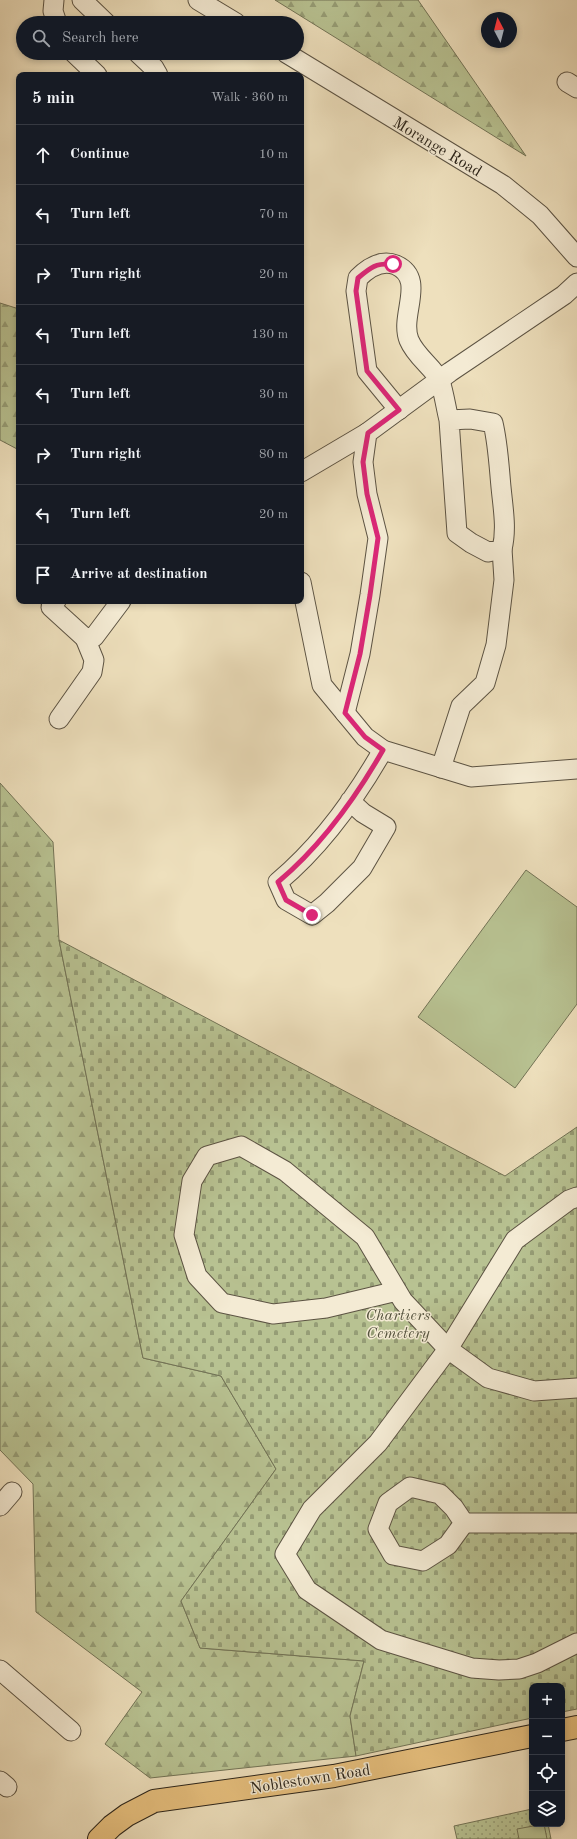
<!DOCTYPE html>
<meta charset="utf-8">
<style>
body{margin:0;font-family:"Old Standard TT",serif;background:#20242c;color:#f1f3f6}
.controls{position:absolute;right:12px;bottom:12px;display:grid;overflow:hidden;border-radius:8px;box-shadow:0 2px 6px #0003}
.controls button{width:36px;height:36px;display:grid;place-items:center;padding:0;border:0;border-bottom:1px solid #363941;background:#171b24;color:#f1f3f6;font:20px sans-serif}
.compass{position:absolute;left:481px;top:12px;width:36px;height:36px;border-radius:50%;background:#171b24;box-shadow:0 2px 6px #0003;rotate:353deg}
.stop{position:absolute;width:12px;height:12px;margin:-9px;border:3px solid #db2777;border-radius:50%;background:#fff}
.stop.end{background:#db2777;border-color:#fff;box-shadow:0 1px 4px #0008}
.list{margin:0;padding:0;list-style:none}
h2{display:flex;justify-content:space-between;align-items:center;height:52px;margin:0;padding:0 16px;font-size:17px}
h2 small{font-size:13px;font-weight:400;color:#9ea1a6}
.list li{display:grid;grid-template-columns:26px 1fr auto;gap:12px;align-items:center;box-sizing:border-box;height:60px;padding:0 16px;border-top:1px solid #363941}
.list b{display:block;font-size:15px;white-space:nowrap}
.list em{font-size:13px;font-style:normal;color:#9ea1a6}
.icon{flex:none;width:22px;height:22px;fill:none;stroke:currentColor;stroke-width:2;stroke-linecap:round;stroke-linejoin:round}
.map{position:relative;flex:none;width:577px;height:1839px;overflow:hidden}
.search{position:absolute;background:#171b24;box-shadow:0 2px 6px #0003;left:16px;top:16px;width:288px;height:44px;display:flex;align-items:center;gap:10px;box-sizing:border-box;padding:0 14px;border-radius:22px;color:#9ea1a6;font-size:15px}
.panel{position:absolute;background:#171b24;box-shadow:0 2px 6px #0003;left:16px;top:72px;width:288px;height:532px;border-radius:8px}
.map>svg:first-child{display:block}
.forest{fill:url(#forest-firs);stroke:#727356}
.cemetery{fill:url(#cemetery-stones);stroke:#727356}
.park{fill:url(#park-dots);stroke:#727356}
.pitch{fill:#b8c292;stroke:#727356}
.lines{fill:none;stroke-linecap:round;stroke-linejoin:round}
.minor-casing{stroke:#5c5343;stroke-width:21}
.major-casing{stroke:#2b241a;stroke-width:24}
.minor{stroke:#f4ebd4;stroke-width:19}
.major{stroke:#e7c07e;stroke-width:22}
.route{stroke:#db2777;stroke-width:5}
.labels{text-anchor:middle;stroke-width:3;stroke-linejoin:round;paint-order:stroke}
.street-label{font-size:16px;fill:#2b241a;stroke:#f4ebd4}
.park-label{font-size:16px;font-style:italic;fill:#55533e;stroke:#f4ebd4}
</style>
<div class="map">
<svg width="577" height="1839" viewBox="0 0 577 1839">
<defs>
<pattern id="forest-firs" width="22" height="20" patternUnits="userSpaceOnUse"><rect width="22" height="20" fill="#b8c292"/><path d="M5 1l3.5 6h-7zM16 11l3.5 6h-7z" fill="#969d76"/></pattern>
<pattern id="cemetery-stones" width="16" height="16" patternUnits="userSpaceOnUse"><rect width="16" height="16" fill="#b8c292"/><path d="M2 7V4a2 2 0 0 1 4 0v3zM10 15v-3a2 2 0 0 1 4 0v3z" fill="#969d76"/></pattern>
<pattern id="park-dots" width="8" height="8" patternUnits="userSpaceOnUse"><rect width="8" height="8" fill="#b8c292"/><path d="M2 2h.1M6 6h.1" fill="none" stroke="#969d76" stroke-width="1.8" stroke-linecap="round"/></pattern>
</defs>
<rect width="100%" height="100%" fill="#eee0bd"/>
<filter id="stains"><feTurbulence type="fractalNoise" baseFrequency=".005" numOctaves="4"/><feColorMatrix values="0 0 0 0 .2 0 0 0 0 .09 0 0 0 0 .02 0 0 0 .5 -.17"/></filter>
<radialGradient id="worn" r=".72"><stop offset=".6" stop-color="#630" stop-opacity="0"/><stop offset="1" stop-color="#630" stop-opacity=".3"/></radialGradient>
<g class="forest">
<polygon points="275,0 418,0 526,156"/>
<polygon points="0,303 19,309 19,450 0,440"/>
<polygon points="0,783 53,842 59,940 143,1358 221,1376 276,1469 181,1601 200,1648 364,1661 350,1716 356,1756 150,1778 105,1744 142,1692 36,1612 33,1484 0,1450"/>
</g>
<polygon class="cemetery" points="59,940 505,1176 577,1127 577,1709 562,1712 562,1686 532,1686 532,1718 356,1756 350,1716 364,1661 200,1648 181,1601 276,1469 221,1376 143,1358"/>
<polygon class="park" points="532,1809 532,1824 548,1824 551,1839 457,1839 454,1826"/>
<g class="pitch">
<polygon points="526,870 577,907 577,1004 515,1088 418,1017"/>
<polygon points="544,1824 547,1839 519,1839 517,1829"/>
</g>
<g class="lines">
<g class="minor-casing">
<g id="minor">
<polyline points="54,0 53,11 57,23"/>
<polyline points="82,0 106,23"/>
<polyline points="198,0 236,23"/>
<polyline points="74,53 97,75"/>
<polyline points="138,53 154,68 158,75"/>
<polyline points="286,53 503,185 540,215 577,257"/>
<polyline points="567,82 577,88"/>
<path d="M 399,410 L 367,371 L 356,291 L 358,278 C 368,268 381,259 396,265 C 427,279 399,315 409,340 C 416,357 434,368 440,381 C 444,393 446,408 449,420 L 470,419 L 493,423 C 498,444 499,466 501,487 C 503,508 507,529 502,549 L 488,552 L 471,543 L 457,533 L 449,420"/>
<polyline points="301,472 367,433"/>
<polyline points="301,582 322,685 365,737 383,750 471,777 577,769"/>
<polyline points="56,601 51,607 85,638 94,637 121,601"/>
<polyline points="345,713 360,654 370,595 378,538 367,494 363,462 367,433 450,372 564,295 577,283"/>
<polyline points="59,719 92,672 94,660 85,638"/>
<polyline points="441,768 461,706 485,683 496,645 504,580 502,549"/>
<path d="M 350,801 L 363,813 L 386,827 L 362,868 L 327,903 L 312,915 L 286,900 L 278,882 C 321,846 355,799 383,750"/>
<polyline points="577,1197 569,1200 515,1240 448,1349 378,1443 312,1509 285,1554 307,1590 381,1640 472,1668 499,1670 519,1669 537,1663 577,1643"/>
<polyline points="397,1291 326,1308 273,1314 222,1303 197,1276 184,1235 192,1181 207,1156 241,1146 285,1171 365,1237 403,1301 448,1349 488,1378 534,1391 577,1388"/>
<polygon points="410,1487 440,1494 454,1508 464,1523 448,1545 423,1561 393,1555 378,1529 388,1503"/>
<polyline points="0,1506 12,1492"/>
<polyline points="464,1523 577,1523"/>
<polyline points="0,1670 71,1731"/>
<polyline points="0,1781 7,1787"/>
</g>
</g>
<g class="major-casing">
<g id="major">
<polyline points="562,1730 577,1727"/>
<polyline points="99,1839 112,1826 127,1815 154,1801 334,1776 532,1736"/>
</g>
</g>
<use href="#minor" class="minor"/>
<use href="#major" class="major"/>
</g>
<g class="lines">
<path class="route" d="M 312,915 L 286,900 L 278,882 C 321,846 355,799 383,750 L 365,737 L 345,713 L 360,654 L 370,595 L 378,538 L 367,494 L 363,462 L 368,433 L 399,410 L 367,371 L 356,291 L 358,278 C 371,267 376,263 393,264"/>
</g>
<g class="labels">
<g class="street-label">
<text transform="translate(438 146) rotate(31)" y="6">Morange Road</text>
<text transform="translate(310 1778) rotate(-9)" y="6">Noblestown Road</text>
</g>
<g class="park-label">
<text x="398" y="1320">Chartiers<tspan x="398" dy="18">Cemetery</tspan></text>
</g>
</g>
<rect width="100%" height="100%" filter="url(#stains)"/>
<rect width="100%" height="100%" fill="url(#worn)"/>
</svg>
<div class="controls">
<button>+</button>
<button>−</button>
<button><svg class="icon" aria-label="locate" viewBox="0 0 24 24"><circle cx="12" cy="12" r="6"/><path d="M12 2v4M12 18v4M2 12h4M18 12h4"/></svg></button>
<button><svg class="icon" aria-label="layers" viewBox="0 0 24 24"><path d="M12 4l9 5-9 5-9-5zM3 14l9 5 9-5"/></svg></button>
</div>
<svg class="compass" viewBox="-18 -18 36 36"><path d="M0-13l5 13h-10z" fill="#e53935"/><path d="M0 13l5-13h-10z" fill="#9ea1a6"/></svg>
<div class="stop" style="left:393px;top:264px"></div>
<div class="stop end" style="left:312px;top:915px"></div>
<div class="search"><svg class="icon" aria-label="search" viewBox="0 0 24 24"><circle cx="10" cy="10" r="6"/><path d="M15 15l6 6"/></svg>Search here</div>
<section class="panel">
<h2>5 min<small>Walk · 360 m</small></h2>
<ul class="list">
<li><svg class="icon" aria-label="ahead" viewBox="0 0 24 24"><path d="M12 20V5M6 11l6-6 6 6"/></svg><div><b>Continue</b></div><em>10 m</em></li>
<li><svg class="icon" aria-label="left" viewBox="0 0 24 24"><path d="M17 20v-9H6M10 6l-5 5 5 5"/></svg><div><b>Turn left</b></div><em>70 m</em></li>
<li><svg class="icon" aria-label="right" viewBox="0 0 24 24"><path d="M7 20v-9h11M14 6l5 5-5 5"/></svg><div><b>Turn right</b></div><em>20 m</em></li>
<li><svg class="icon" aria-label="left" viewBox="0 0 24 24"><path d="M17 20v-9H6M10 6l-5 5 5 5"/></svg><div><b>Turn left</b></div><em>130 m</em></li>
<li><svg class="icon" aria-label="left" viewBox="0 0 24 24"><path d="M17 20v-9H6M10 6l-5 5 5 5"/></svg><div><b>Turn left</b></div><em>30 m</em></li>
<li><svg class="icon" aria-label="right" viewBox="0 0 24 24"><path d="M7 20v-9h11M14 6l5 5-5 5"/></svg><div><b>Turn right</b></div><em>80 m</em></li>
<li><svg class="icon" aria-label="left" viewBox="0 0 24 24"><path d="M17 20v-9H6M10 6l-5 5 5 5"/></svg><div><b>Turn left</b></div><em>20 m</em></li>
<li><svg class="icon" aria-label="arrive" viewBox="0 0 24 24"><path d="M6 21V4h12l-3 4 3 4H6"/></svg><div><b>Arrive at destination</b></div></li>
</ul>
</section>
</div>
